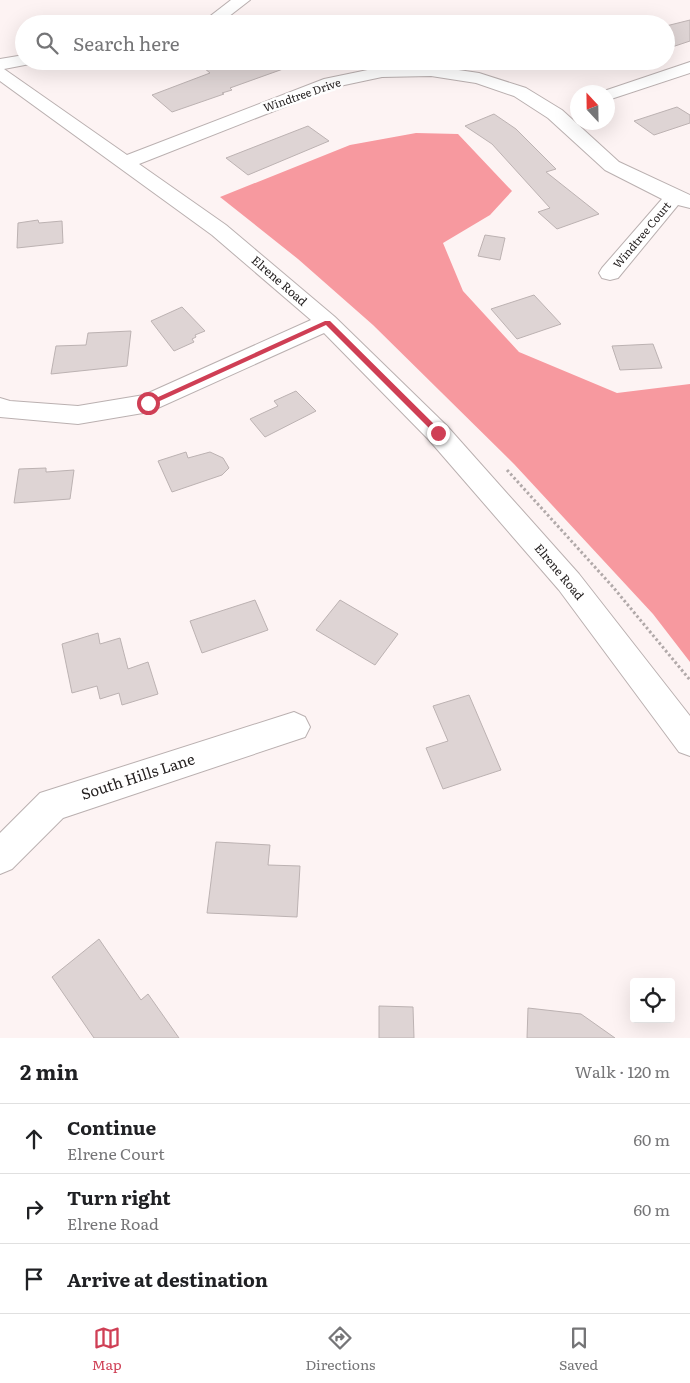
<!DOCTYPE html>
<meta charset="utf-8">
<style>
body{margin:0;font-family:Literata,serif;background:#f6f6f6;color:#202124}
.controls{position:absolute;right:15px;bottom:15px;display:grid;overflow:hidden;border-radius:5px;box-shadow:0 5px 20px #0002}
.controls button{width:45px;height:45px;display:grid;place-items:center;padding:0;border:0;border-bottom:1px solid #e0e0e0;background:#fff;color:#202124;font:25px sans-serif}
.compass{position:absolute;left:570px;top:85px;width:45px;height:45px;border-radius:50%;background:#fff;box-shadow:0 5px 20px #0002;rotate:338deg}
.stop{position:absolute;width:15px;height:15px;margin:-11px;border:4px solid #cf3f55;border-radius:50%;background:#fff}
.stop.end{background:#cf3f55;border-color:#fff;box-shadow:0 1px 5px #0008}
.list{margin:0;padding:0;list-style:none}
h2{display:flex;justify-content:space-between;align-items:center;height:65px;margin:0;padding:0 20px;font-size:21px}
h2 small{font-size:16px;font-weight:400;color:#757577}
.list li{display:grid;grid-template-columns:32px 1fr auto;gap:15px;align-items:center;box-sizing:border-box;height:70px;padding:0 20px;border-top:1px solid #e0e0e0}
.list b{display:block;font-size:19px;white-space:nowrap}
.list p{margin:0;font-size:16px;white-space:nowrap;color:#757577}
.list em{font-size:16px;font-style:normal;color:#757577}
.icon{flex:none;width:28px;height:28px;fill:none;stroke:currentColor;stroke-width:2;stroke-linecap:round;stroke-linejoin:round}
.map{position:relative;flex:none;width:690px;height:1038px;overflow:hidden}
.search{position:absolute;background:#fff;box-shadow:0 5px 20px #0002;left:15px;right:15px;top:15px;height:55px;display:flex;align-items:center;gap:12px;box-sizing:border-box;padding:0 18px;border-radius:28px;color:#757577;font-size:19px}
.sheet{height:275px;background:#fff}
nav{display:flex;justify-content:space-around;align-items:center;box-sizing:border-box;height:70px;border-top:1px solid #e0e0e0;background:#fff;font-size:14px;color:#757577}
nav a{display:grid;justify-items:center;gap:2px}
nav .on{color:#cf3f55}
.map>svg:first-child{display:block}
.forest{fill:#f7999f}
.building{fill:#ded4d4;stroke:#bcb2b2}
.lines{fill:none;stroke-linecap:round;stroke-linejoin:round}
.minor-casing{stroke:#bab0b0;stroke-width:2}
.path{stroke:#b1a9a9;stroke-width:3;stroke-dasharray:2.5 2.5;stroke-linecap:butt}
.minor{fill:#fff;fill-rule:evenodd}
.route{fill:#cf3f55}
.labels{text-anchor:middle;stroke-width:5;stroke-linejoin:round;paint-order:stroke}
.far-street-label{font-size:11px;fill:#262222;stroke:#fff}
.street-label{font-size:12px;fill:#262222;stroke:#fff}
.near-street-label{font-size:15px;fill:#262222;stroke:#fff}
</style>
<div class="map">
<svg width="690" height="1038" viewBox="0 0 690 1038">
<rect width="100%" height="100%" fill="#fdf3f3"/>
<polygon class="forest" points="416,133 458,134 512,191 490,215 443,243 463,291 519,352 617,393 690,384 690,662 653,614 514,464 373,325 298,259 220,197 350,145"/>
<g class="building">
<polygon points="690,20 690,41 666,49 666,26"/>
<polygon points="223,61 297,61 297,64 230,88 232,90 222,93 224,94 172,112 152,95 210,73 204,68"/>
<polygon points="677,107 690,115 690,123 654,135 634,121"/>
<polygon points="494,114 516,129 556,169 546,172 599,214 557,229 538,212 550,208 492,144 465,126"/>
<polygon points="308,126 329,141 248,175 226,158"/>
<polygon points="38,220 39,223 62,221 63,243 17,248 18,223"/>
<polygon points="485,235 505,238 500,260 478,256"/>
<polygon points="534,295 561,324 517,339 491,309"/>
<polygon points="182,307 205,331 195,335 196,337 192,339 194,342 174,351 151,321"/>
<polygon points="131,331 127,366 51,374 56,346 86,345 88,333"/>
<polygon points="653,344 662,368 620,370 612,346"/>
<polygon points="296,391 316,411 265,437 250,419 278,406 274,401"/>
<polygon points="186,452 188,458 210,452 223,458 229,468 222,475 172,492 158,461"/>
<polygon points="46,468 46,472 74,470 70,499 14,503 19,469"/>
<polygon points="255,600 268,630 202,653 190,621"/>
<polygon points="340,600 398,634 375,665 316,630"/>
<polygon points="98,633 100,644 120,638 128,669 148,662 158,694 122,705 119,693 100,699 97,686 72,693 62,644"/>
<polygon points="469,695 501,770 443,789 426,748 448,741 433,706"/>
<polygon points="216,842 270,845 268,865 300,866 297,917 207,913"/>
<polygon points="99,939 141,1000 148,994 179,1038 94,1038 52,977"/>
<polygon points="379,1006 413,1007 414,1038 379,1038"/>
<polygon points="528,1008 581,1014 615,1038 527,1038"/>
</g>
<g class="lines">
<g class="minor-casing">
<g id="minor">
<polygon points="231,0 250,0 219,24 200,24"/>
<polygon points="24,55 24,61 32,61 30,64 4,69 127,155 324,79 382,67 431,66 479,73 526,88 562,110 619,162 690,195 690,208 678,205 618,278 610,280 602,278 599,273 602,268 662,199 605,170 548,118 514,96 476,83 431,76 382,77 335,87 139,164 226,225 335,317 447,426 579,574 690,716 690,756 679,752 559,590 429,440 324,333 149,412 78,424 0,417 0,398 10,401 78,406 144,395 311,320 212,235 0,81 0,59"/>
<polygon points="690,62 690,73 608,100 608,92 601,92"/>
<polygon points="294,712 305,717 310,727 305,737 63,818 12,869 0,874 0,833 40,793"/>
</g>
</g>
<polyline class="path" points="507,470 613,587 690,680"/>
<use href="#minor" class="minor"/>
</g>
<polygon class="route" points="325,321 330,321 441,431 441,435 436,435 326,325 151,405 145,403"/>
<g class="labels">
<g class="far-street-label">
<text transform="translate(302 95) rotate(-19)" y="4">Windtree Drive</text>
<text transform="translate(642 235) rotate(-50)" y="4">Windtree Court</text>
</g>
<g class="street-label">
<text transform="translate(279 281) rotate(41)" y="4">Elrene Road</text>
<text transform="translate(559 572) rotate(50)" y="4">Elrene Road</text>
</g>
<g class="near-street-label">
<text transform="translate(138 777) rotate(-18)" y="5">South Hills Lane</text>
</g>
</g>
</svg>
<div class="controls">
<button><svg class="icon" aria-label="locate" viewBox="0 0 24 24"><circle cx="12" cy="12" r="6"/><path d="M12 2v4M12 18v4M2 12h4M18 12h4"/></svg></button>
</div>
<svg class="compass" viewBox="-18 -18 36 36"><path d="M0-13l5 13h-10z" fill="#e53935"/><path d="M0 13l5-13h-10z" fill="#757577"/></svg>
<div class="stop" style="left:148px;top:403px"></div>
<div class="stop end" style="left:438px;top:433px"></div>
<div class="search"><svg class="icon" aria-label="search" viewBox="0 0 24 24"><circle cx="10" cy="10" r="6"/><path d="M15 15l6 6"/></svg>Search here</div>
</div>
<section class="sheet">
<h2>2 min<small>Walk · 120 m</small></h2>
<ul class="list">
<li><svg class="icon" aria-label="ahead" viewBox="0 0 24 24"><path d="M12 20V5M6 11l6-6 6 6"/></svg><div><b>Continue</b><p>Elrene Court</p></div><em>60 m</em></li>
<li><svg class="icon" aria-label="right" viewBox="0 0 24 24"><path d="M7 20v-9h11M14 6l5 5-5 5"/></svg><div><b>Turn right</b><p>Elrene Road</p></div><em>60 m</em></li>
<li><svg class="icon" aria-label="arrive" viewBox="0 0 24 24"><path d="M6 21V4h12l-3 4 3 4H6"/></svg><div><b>Arrive at destination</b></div></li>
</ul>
</section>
<nav>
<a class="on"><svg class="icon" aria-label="map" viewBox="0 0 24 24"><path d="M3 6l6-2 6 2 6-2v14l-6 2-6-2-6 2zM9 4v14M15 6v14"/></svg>Map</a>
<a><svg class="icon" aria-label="directions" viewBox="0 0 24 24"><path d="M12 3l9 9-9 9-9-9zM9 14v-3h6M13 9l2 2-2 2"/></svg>Directions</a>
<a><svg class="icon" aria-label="saved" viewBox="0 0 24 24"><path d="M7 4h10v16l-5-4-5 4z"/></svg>Saved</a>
</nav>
